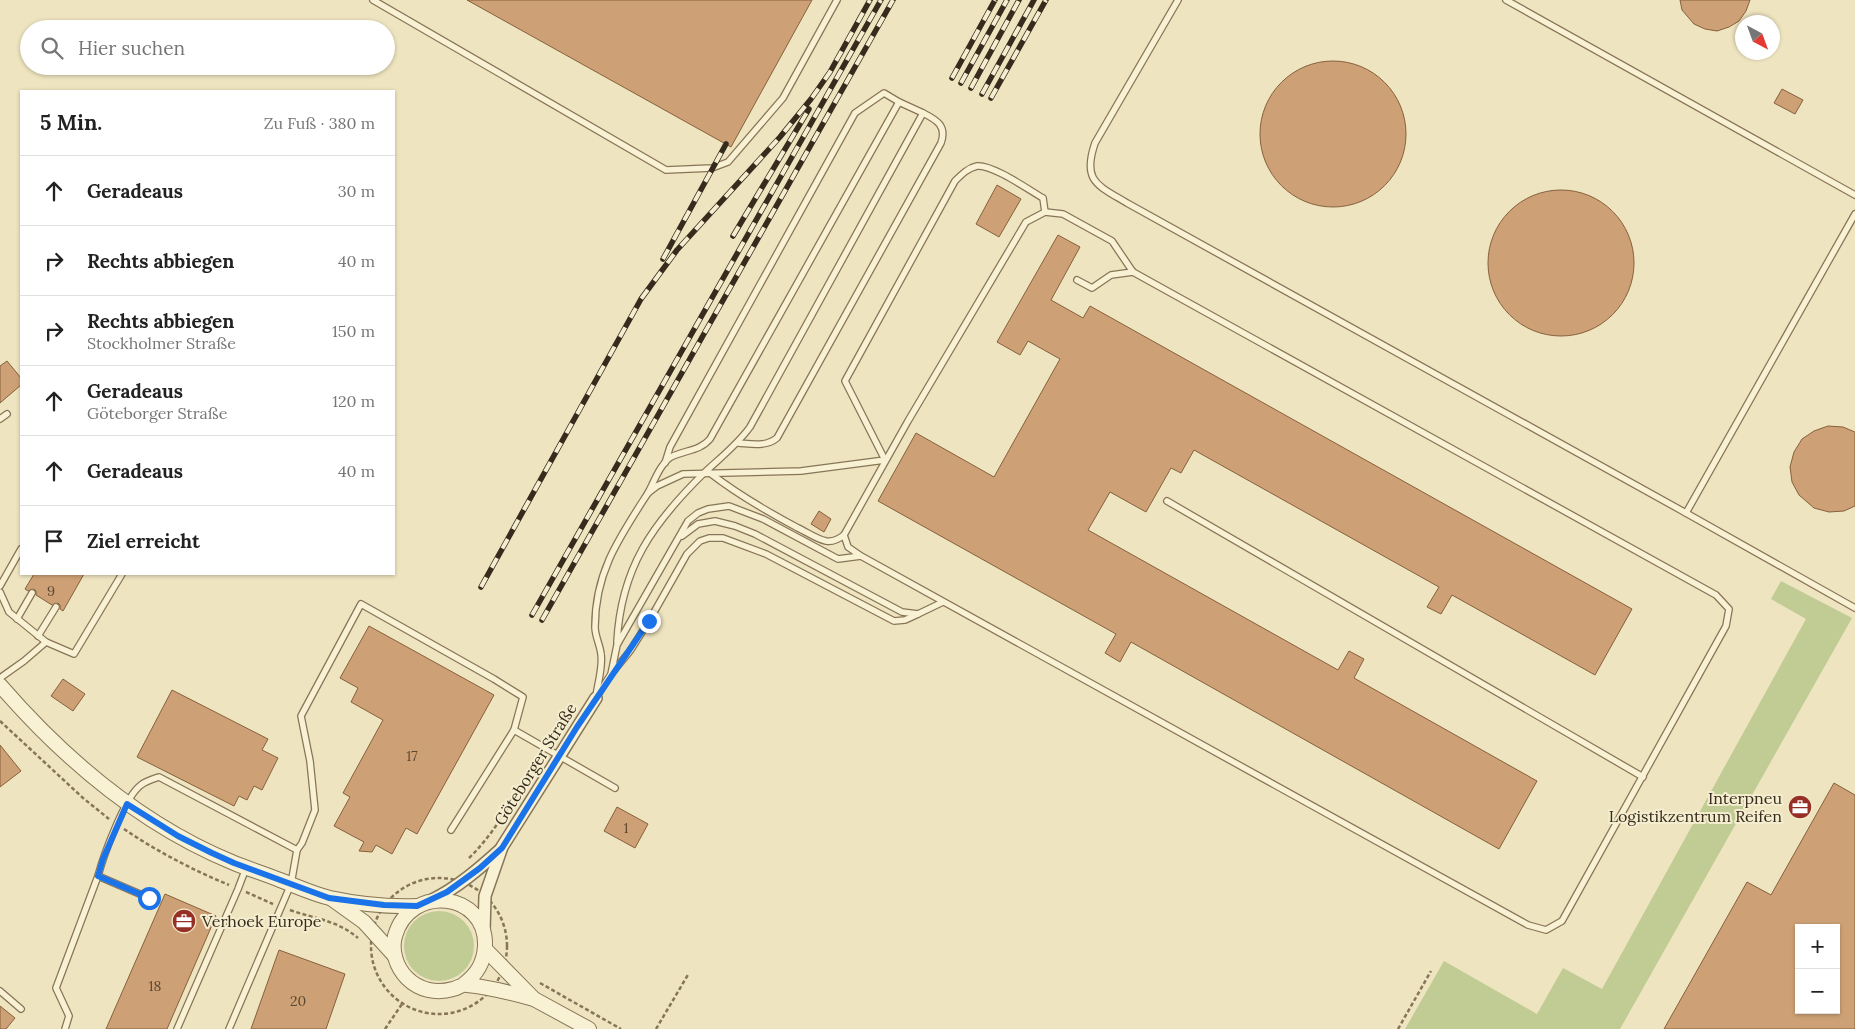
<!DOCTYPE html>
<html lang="de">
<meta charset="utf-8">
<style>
body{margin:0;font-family:Lora,serif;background:#f6f6f6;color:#222}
.controls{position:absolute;right:15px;bottom:15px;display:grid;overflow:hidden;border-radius:0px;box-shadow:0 1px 4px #0004}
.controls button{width:45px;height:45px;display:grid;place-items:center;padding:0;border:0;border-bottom:1px solid #e0e0e0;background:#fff;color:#222;font:25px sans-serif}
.compass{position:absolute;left:1735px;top:15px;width:45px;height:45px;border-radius:50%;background:#fff;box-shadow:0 1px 4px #0004;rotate:139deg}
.stop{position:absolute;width:15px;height:15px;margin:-11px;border:4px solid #1a73e8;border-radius:50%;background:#fff}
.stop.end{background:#1a73e8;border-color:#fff;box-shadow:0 1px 5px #0008}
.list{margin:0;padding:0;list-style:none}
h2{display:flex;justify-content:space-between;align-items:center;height:65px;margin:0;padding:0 20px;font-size:21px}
h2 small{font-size:16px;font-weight:400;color:#767676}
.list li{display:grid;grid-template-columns:32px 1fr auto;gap:15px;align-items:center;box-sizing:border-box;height:70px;padding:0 20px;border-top:1px solid #e0e0e0}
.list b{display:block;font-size:19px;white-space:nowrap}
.list p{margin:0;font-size:16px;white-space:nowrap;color:#767676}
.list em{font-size:16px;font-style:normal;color:#767676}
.icon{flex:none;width:28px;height:28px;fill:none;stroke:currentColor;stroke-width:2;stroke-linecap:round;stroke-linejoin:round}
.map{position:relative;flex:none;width:1855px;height:1029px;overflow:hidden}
.search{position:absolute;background:#fff;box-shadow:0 1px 4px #0004;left:20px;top:20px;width:375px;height:55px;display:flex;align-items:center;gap:12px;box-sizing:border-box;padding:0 18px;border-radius:28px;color:#767676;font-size:19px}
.panel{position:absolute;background:#fff;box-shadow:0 1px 4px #0004;left:20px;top:90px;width:375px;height:485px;border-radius:0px}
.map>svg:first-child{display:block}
.green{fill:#c1cc94}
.building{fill:#cda175;stroke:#86603d;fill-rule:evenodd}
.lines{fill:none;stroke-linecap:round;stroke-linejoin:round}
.service-casing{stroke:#877558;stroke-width:8}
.minor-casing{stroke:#877558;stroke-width:14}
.tertiary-casing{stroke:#877558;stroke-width:16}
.path{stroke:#877558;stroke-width:2.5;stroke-dasharray:4 2.5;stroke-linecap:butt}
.service{stroke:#f9f1d3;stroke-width:5.5}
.minor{stroke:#f9f1d3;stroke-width:11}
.tertiary{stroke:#f9f1d3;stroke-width:14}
.rail-casing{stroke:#362b1c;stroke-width:5.5}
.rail{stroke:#f5edcf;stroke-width:4;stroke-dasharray:11;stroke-linecap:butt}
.route{stroke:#1a73e8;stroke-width:6}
.labels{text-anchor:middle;stroke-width:4;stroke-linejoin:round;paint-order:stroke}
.number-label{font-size:14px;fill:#5c4832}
.street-label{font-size:16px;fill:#362b1c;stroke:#f5edcf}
.poi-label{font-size:16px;fill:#362b1c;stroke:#f5edcf;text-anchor:end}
</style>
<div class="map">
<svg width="1855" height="1029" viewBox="0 0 1855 1029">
<rect width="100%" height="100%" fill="#eee4bf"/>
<g class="green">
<polygon points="1781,581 1852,618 1620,1029 1405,1029 1444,961 1537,1014 1563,968 1602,989 1806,619 1771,599"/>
<circle cx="439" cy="946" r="35"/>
</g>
<g class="building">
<polygon points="467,0 812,0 731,147"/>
<polygon points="1680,0 1750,0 1746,11 1739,21 1729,27 1717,31 1705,29 1694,24 1682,10"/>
<circle cx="1333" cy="134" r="73"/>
<polygon points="1782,89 1803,100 1795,114 1774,103"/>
<polygon points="997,185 1021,199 999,237 976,224"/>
<circle cx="1561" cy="263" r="73"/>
<polygon points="1058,235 1080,247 1051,300 1083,318 1090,306 1632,609 1595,675 1452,595 1441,614 1427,607 1439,587 1194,450 1181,473 1171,468 1146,512 1110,492 1088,530 1338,670 1349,651 1364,659 1354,678 1537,781 1499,849 1131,642 1120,662 1105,653 1116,634 878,501 916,433 994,477 1060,359 1028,341 1020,355 997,342"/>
<polygon points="7,361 21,378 21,385 0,403 0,366"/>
<polygon points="1828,426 1843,427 1855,432 1855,506 1844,511 1829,512 1814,508 1799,495 1792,482 1790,467 1794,452 1802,439 1814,431"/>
<polygon points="819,511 831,519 824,532 811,524"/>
<polygon points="34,574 84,574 63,611 60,609 60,605 58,603 52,605 36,595 36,591 34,589 28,591 25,589"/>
<polygon points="369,626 494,695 417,834 406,828 392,854 376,845 372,852 359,851 364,842 334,826 350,797 343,793 383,720 351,702 358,688 340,678"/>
<polygon points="63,679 85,694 73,711 51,696"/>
<polygon points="172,690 268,739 262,750 278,758 262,790 254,786 247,800 239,796 234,806 137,757"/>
<polygon points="0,745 21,771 0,787"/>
<path d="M 1834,783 L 1855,795 L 1855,1029 L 1664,1029 L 1747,882 L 1771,895 ZM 1799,928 L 1836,928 L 1836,1010 L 1799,1010 Z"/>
<polygon points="617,807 648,824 635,848 604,831"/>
<polygon points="165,894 216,916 167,1029 106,1029"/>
<polygon points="279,950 345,974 326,1029 251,1029"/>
<polygon points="0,1006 15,1018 6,1029 0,1029"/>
</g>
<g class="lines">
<g class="service-casing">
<g id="service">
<polyline points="373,0 666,170 712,168 728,162 783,98 837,0"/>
<path d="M 1178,0 L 1095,143 C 1082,181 1097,185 1127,203 L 1686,513"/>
<polyline points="1506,0 1855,195"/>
<polyline points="1855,214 1686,513 1855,608"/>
<polyline points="1077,280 1092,288 1111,275 1133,272"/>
<polyline points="0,419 7,414"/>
<path d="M 738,443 C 752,444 766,447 777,438 L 941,143 C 947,126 937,120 923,113"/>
<polyline points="665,463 670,447 855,113 884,93 899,102"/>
<path d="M 710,473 C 737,494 768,512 798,528 C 807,532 816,539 826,541 C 832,542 839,539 844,535"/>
<polyline points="1167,501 1643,777"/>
<polyline points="682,536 698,524 715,521 735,526 755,534 902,612 918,614 943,602"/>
<polyline points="0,586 21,549"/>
<polyline points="0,592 9,612 46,642 74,654 122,574"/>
<polyline points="17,619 32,593"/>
<polyline points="38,636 56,607"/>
<path d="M 617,642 C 621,568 652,524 704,473 C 720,458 737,445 750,427 L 923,113 L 899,102 L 710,439 C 700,451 685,450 671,457 C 660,464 654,482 648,493"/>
<polyline points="612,673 630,651 649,621 687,554 700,541 709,538 723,538 766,554 894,621 905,620 918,614"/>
<polyline points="0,678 24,661 46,642"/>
<path d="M 596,696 C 598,682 603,667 601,654 C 600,645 595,636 595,627 C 595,572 619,538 648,493 L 657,486 L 683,474 L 801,471 L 885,460 L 845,381 L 955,181 C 962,174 968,168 977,166 C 992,164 1029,190 1043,198 L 1045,212"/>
<polyline points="596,698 611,674 617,645 688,521 698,513 708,509 729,506 763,519 838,559 861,556 1528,925 1546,930 1562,921 1726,626 1729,609 1716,595 1133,272 1112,241 1063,214 1045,212 1026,222 908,421 844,535 848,547 861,556"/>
<polyline points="451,830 514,730"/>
<polyline points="297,850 302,843 315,810 310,761 301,716 361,604 494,679 523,697 514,730 615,788"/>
<path d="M 149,898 L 98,876 C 103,857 125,796 141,785 C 146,781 153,779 159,777 L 297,850 L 291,884 L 229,1029"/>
<polyline points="0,991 21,1009"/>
<polyline points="65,1029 69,1016 56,988 98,876"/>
<polyline points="177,1029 238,889 246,868"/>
</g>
</g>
<g class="minor-casing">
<g id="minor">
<path d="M 432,900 C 457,888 480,868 501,849"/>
<polyline points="484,931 485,896 502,847 596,698"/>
</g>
</g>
<g class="tertiary-casing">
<g id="tertiary">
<path d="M 0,685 C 65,760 141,825 234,863 C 249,869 265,874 280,880 C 296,886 313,894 330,898 C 358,904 389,907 417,906"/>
<polyline points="332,899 364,922 394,955"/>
<polyline points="485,949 534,999 589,1029"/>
<path d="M 464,984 C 477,974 484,963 485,946 C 487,892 410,883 395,936 C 391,950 396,967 407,978 C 419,990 436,994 453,989 C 458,988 462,984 467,985 C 489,987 512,993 534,999"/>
</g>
</g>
<g class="path">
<polyline points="0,721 83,798 109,819"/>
<path d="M 124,829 C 156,851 193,870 229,885"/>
<path d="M 469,858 C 499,829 517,791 539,756"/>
<circle cx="439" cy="946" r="68"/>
<polyline points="246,892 273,904"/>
<path d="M 290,910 C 315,919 337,920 358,938"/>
<polyline points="540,983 621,1029"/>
<polyline points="385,1029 402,1004"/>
<polyline points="656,1029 689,973"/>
<polyline points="1398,1029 1431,971"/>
</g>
<use href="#service" class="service"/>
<use href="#minor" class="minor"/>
<use href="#tertiary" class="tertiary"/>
<g class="rail-casing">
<g id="rail">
<polyline points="952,78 995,0"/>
<polyline points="961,83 1007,0"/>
<polyline points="971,88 1019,0"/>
<polyline points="982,94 1034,0"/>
<polyline points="991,98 1046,0"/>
<polyline points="733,236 809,109"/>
<polyline points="663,259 726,144"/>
<polyline points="481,587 641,299 677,250 780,137 811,99 830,72 870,0"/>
<polyline points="532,615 881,0"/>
<polyline points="542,620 893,0"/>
</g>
</g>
<use href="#rail" class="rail"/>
</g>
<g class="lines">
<polyline class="route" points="149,898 98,876 103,859 127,804 178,836 212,853 234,863 329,898 384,905 417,906 447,892 480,868 502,848 577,727 649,621"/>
</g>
<defs>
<g id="office-disc" transform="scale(1.25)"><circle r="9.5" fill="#963027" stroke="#f5edcf"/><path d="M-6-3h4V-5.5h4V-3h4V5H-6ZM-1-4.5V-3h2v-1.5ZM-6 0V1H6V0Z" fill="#fff"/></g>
</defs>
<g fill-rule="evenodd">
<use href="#office-disc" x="1800" y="807"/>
<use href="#office-disc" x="184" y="921"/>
</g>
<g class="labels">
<g class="number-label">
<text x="51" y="596">9</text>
<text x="412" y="761">17</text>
<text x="626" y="833">1</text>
<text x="155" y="991">18</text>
<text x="298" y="1006">20</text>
</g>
<g class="street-label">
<text transform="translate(535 764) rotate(-58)" y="6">Göteborger Straße</text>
</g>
<g class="poi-label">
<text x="1782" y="804">Interpneu<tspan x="1782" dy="18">Logistikzentrum Reifen</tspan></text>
<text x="202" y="927" text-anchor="start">Verhoek Europe</text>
</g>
</g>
</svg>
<div class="controls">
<button>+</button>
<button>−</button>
</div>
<svg class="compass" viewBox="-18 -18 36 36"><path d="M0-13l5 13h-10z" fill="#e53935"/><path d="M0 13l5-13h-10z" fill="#767676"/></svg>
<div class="stop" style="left:149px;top:898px"></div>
<div class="stop end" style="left:649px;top:621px"></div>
<div class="search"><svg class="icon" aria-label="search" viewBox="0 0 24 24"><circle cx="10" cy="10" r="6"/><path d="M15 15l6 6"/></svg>Hier suchen</div>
<section class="panel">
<h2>5 Min.<small>Zu Fuß · 380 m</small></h2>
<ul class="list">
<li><svg class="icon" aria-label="ahead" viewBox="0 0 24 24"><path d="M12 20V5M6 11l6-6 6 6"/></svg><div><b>Geradeaus</b></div><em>30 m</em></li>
<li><svg class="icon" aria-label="right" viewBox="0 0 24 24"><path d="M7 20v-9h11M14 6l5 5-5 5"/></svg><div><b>Rechts abbiegen</b></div><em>40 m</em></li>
<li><svg class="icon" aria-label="right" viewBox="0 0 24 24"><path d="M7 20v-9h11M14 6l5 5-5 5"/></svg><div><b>Rechts abbiegen</b><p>Stockholmer Straße</p></div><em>150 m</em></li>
<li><svg class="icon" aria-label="ahead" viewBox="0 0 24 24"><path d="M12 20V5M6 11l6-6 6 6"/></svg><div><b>Geradeaus</b><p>Göteborger Straße</p></div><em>120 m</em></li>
<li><svg class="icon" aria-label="ahead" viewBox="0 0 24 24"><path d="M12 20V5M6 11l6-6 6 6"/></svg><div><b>Geradeaus</b></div><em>40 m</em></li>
<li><svg class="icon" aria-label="arrive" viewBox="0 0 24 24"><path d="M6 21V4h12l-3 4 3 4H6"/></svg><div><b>Ziel erreicht</b></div></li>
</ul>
</section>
</div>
